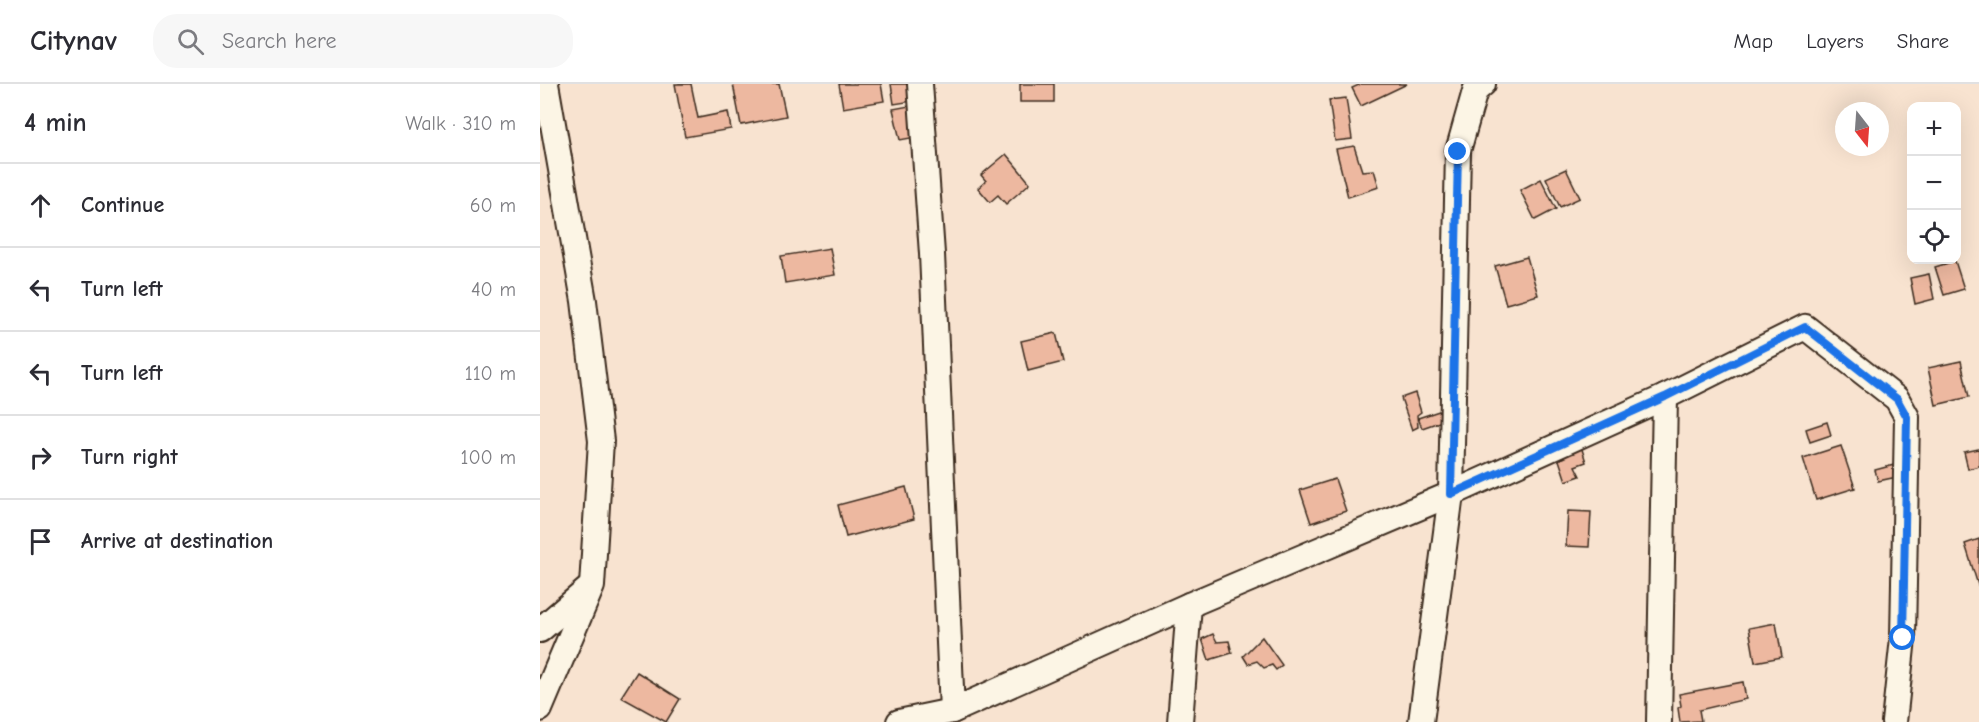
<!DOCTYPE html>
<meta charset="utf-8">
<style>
body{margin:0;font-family:"Comic Neue",sans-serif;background:#f7f7f7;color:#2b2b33}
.controls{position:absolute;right:18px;top:18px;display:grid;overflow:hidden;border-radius:12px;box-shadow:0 6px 24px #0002}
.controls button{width:54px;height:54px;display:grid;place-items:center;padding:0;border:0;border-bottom:2px solid #e1e1e2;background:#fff;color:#2b2b33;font:30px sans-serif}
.compass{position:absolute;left:1295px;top:18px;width:54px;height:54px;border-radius:50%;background:#fff;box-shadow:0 6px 24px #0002;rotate:163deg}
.stop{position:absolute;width:18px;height:18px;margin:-14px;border:4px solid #1a73e8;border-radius:50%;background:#fff}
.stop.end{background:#1a73e8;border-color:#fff;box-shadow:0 2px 6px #0008}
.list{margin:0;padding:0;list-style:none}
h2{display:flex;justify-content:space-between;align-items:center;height:78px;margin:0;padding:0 24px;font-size:26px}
h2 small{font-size:20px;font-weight:400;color:#7c7c81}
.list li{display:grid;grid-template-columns:39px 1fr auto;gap:18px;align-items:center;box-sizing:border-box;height:84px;padding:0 24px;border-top:2px solid #e1e1e2}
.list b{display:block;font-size:22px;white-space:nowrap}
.list em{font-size:20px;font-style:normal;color:#7c7c81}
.icon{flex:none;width:33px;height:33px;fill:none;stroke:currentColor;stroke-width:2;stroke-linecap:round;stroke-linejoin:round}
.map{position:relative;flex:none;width:1439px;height:638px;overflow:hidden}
header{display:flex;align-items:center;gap:36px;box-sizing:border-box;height:84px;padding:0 30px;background:#fff;border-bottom:2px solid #e1e1e2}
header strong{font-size:28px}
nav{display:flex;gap:33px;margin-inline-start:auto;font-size:21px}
.search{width:420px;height:54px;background:#f7f7f7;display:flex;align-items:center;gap:15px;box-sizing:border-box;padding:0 21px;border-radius:24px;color:#7c7c81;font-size:22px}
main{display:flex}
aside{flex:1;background:#fff}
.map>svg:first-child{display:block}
.building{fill:#edb8a0;stroke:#3b2a1e;stroke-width:1.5}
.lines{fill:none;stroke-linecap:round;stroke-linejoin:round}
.minor-casing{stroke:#3b2a1e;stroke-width:28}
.minor{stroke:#fcf5e5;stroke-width:24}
.route{stroke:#1a73e8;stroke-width:8}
</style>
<header>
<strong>Citynav</strong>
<div class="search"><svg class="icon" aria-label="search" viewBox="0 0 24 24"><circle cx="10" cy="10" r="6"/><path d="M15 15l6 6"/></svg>Search here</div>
<nav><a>Map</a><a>Layers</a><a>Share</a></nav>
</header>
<main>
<aside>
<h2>4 min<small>Walk · 310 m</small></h2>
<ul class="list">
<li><svg class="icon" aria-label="ahead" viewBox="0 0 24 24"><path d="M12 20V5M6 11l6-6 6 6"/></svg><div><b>Continue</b></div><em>60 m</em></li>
<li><svg class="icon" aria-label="left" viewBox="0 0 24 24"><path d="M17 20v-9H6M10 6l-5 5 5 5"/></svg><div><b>Turn left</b></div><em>40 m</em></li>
<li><svg class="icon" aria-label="left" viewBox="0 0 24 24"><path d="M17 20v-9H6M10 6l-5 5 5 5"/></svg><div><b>Turn left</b></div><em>110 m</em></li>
<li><svg class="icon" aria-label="right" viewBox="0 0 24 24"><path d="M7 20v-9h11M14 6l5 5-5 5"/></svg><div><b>Turn right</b></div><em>100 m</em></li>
<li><svg class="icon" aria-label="arrive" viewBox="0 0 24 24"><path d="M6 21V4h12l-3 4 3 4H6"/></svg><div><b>Arrive at destination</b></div></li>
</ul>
</aside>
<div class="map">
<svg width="1439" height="638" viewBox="0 0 1439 638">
<rect width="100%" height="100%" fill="#f8e3d0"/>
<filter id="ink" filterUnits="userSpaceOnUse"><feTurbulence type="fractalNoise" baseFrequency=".0167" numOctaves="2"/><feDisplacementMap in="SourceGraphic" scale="12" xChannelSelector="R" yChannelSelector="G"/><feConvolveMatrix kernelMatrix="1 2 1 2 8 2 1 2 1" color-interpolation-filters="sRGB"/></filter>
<g filter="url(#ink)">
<g class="building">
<polygon points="135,0 151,0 158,34 188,28 191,45 145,53"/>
<polygon points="193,0 239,0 246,32 201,41"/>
<polygon points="299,0 341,0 344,17 303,24"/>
<polygon points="351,0 370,0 373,17 354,20"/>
<rect x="480" y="0" width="34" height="18"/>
<polygon points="821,0 867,0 821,22 812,4"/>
<polygon points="806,14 812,55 795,57 789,16"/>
<polygon points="369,22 376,53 360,56 353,25"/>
<polygon points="814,62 822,87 834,86 839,103 808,113 796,65"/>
<polygon points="466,70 490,99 466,120 458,111 450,118 438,104 446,97 441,91"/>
<polygon points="1026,85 1040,114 1020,123 1006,94"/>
<polygon points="1001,95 1016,125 995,136 980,106"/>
<polygon points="290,164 295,191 245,199 241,172"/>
<polygon points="987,173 998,211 966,220 955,182"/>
<polygon points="1415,177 1424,205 1404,211 1395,183"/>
<polygon points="1389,190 1394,215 1375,220 1370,194"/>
<polygon points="516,249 523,278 488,287 481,257"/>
<polygon points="1421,277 1429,313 1396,321 1388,284"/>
<polygon points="875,309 881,328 877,331 878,343 872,346 861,314"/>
<polygon points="902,326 905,336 882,344 878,334"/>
<polygon points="1287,338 1291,351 1270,358 1266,345"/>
<polygon points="1041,362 1046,378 1035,382 1040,392 1026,397 1017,370"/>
<polygon points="1301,362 1315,404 1276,416 1263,374"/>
<polygon points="1439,365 1439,382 1428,385 1424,368"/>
<polygon points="1354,381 1357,393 1338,397 1335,386"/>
<polygon points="795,395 806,427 771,439 760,406"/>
<polygon points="366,403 374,435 306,453 298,421"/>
<polygon points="1028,427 1051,428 1049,463 1026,462"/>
<polygon points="1439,455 1439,501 1438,501 1425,460"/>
<polygon points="1236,539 1242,573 1215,578 1209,544"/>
<polygon points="673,550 677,558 689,557 692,569 669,576 662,555"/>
<polygon points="722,553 742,581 736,586 732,581 724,584 717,577 708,580 703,572"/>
<polygon points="97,588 140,615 126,638 81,613"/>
<polygon points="1203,598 1206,615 1159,626 1161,637 1140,638 1138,624 1141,622 1139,610"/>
</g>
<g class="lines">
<g class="minor-casing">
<g id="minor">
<polyline points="380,0 392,170 412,627"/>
<polyline points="0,546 48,505"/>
<polyline points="0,625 52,502 61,357 44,217 6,0"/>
<polyline points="359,638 412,627 649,521 911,410 1125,313 1265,243 1357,315 1367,333 1363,554 1354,638"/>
<polyline points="640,638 649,521"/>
<polyline points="881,638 911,410 918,67 935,7 943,0"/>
<polyline points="1119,638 1125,313"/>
</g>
</g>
<use href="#minor" class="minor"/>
</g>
</g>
<g class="lines" filter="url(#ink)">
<polyline class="route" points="918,68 911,410 1125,313 1265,243 1357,315 1367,333 1363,554"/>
</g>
</svg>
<div class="controls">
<button>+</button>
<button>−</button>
<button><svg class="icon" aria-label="locate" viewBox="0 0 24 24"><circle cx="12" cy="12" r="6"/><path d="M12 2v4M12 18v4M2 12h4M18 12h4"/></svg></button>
</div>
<svg class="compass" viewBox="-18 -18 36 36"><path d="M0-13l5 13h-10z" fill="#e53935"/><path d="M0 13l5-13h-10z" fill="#7c7c81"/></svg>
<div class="stop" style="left:1363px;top:554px"></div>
<div class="stop end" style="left:918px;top:68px"></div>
</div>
</main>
